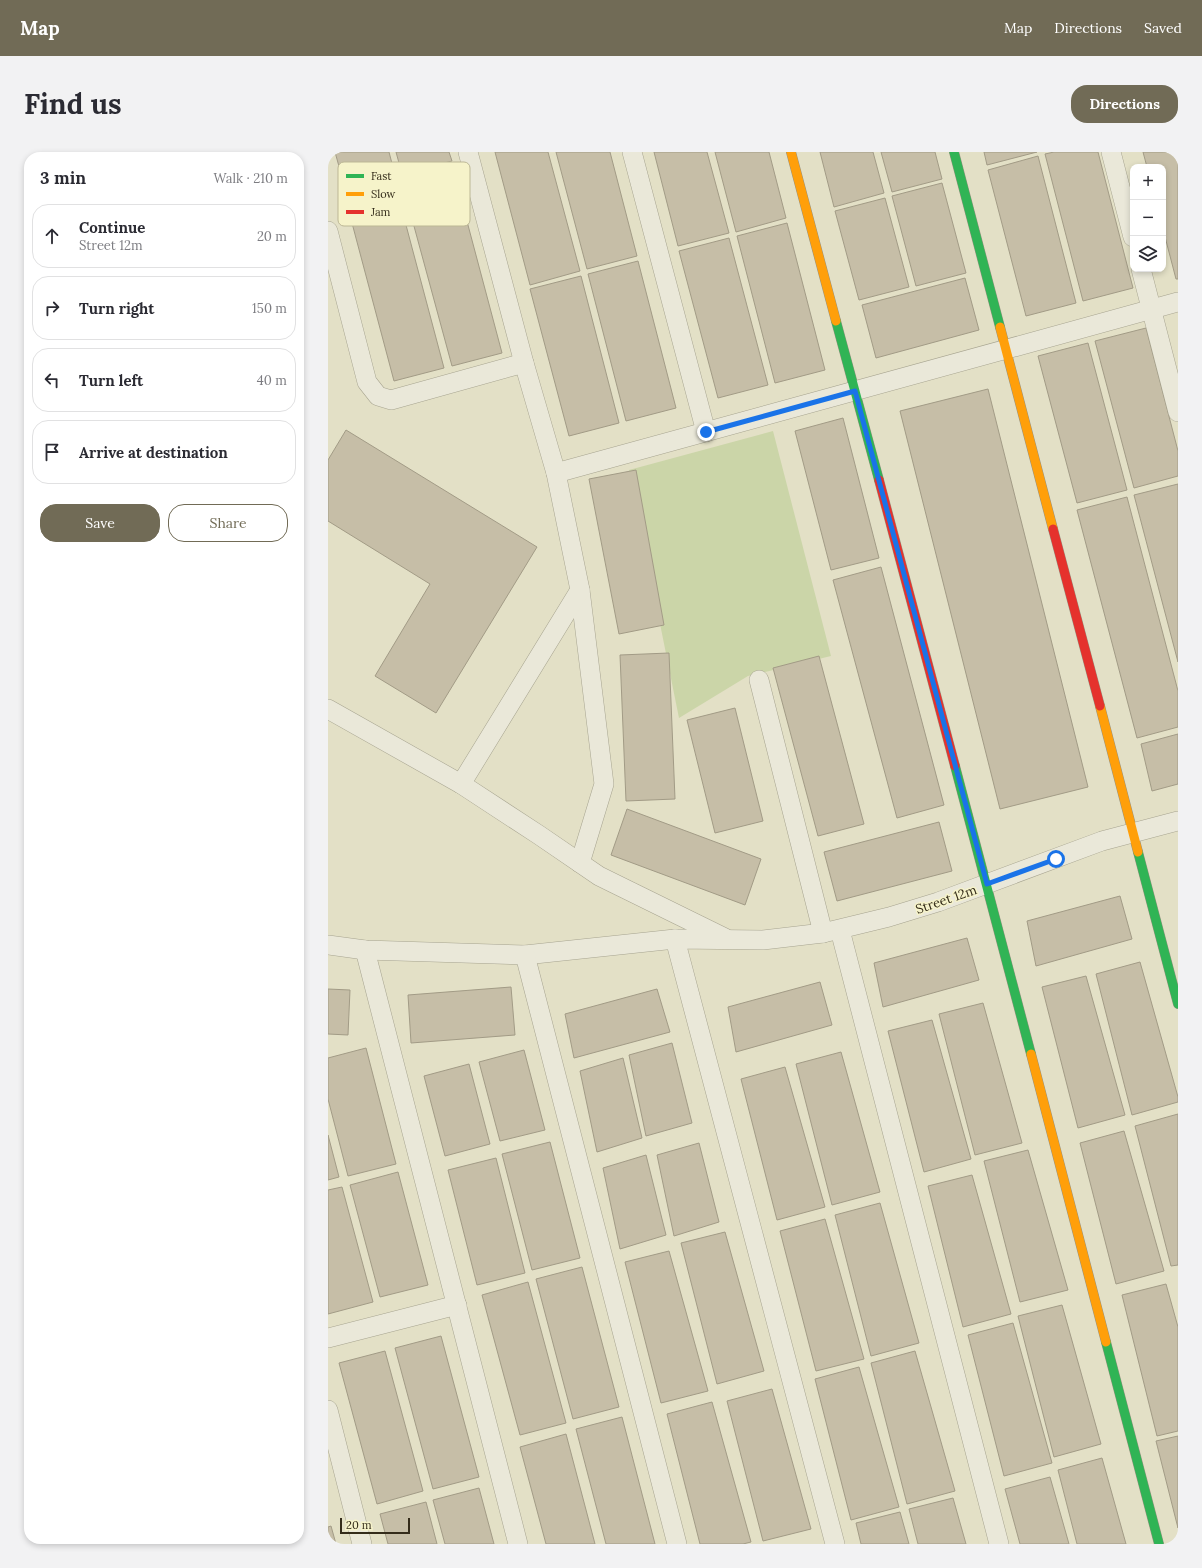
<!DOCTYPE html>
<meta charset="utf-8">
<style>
body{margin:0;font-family:Lora,serif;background:#f2f2f3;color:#2b2b33}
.controls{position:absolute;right:12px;top:12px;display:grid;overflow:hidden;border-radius:8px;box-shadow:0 2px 6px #0003}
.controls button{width:36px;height:36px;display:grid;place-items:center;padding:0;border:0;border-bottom:1px solid #e1e1e2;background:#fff;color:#2b2b33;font:20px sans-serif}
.scale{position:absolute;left:12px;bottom:10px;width:70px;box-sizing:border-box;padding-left:4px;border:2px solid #342c1a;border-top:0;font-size:11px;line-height:14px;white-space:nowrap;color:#342c1a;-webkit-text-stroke:3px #f6f3ca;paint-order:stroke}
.stop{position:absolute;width:12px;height:12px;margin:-9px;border:3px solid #1a73e8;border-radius:50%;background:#fff}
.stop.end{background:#1a73e8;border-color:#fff;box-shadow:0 1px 4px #0008}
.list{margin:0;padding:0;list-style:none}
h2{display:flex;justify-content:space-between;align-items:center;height:52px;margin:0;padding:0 16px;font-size:17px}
h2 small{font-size:13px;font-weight:400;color:#7c7c81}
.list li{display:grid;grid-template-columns:26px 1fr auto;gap:12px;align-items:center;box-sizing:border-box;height:64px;margin:0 8px 8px;padding:0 8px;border:1px solid #e1e1e2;border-radius:16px}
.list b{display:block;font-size:15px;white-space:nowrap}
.list p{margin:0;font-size:13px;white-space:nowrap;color:#7c7c81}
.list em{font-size:13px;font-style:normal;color:#7c7c81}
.actions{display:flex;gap:8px;padding:12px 16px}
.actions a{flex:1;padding:9px 0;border:1px solid #716b56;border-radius:16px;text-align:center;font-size:14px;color:#716b56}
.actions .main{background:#716b56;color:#fff}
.icon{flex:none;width:22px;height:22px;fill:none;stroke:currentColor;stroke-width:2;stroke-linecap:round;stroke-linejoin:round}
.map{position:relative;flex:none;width:850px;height:1392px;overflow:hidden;border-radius:16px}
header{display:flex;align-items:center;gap:24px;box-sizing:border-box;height:56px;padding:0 20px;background:#716b56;color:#fff}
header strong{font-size:19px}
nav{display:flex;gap:22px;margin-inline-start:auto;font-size:14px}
.intro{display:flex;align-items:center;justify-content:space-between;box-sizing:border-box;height:96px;padding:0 24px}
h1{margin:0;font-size:28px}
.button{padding:10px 18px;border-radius:16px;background:#716b56;color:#fff;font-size:14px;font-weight:700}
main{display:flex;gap:24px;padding:0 24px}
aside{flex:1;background:#fff;border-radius:16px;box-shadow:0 2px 6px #0003}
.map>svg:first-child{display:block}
.green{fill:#cbd5a8}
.building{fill:#c6bea7;stroke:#a29b86}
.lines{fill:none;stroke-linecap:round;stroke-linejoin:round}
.street-casing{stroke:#a7a490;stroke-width:20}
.fast-casing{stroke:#979280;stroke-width:10}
.slow-casing{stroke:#979280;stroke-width:10}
.jam-casing{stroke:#979280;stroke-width:10}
.street{stroke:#eae8d9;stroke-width:19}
.fast{stroke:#30b455;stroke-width:9}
.slow{stroke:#ff9f0a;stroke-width:9}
.jam{stroke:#e5322d;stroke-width:9}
.route{stroke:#1a73e8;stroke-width:5}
.labels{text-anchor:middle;stroke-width:3;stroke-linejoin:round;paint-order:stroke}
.street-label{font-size:13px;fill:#342c1a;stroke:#f6f3ca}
.key{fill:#f6f3ca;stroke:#bcb795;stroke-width:1}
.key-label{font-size:11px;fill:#342c1a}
</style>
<header>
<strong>Map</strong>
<nav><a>Map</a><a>Directions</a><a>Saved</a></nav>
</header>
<div class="intro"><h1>Find us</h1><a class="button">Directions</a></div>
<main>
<aside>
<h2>3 min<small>Walk · 210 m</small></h2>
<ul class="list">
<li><svg class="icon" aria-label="ahead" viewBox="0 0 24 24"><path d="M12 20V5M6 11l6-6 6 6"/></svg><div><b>Continue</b><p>Street 12m</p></div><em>20 m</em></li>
<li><svg class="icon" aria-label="right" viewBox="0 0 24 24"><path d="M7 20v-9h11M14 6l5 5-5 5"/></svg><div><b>Turn right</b></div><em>150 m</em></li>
<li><svg class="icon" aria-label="left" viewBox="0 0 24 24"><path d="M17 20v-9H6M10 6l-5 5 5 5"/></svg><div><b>Turn left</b></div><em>40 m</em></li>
<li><svg class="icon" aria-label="arrive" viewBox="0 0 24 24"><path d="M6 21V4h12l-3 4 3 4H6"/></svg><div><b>Arrive at destination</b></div></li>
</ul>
<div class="actions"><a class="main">Save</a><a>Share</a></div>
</aside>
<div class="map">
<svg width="850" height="1392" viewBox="0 0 850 1392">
<rect width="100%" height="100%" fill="#e3e0c6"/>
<polygon class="green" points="445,279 503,504 420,524 351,566 301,318"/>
<g class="building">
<polygon points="7,0 61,0 67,23 17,36"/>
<polygon points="68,0 121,0 124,9 74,22"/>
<polygon points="167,0 220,0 252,119 202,133"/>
<polygon points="228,0 282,0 309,104 259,117"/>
<polygon points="326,0 379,0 401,81 350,94"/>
<polygon points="387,0 441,0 458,66 408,80"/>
<polygon points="492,0 545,0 556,41 506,55"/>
<polygon points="553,0 607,0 614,27 564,40"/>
<polygon points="656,0 709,0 659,13"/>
<polygon points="726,0 770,0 805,136 755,149 717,2"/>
<polygon points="815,0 850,0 850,127 848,127 835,77 835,15 819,15"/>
<polygon points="710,4 748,151 698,164 660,18"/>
<polygon points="128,28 174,201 124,214 77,41"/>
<polygon points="614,31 638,121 588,134 564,44"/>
<polygon points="70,43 116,216 66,229 20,56"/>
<polygon points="557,46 581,135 531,148 507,59"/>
<polygon points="459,71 497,218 447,231 409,84"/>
<polygon points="401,86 440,233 390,246 351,99"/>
<polygon points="310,109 348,256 298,269 260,122"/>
<polygon points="253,124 291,271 241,284 202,137"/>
<polygon points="637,126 651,178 548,206 534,153"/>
<polygon points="818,176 850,299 850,324 806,336 767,189"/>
<polygon points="760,191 799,338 749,351 710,204"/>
<polygon points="660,237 760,635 672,657 572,259"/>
<polygon points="515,266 551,406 503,418 467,279"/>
<polygon points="18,278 209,395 108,561 47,524 102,432 0,369 0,308"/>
<polygon points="308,318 336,473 291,482 261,327"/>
<polygon points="850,332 850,510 806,343"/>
<polygon points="799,345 850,539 850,575 809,586 749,358"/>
<polygon points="553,415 616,653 569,666 505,428"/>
<polygon points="341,501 347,647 298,649 292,503"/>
<polygon points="491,504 536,672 490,684 445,516"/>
<polygon points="407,556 435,669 387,681 359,568"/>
<polygon points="850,582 850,632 824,639 813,592"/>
<polygon points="299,657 433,707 417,753 283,703"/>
<polygon points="611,670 624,719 509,749 496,700"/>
<polygon points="792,744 804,787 708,814 699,769"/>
<polygon points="639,786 651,828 555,855 546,811"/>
<polygon points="812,810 850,945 850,950 804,963 768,822"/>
<polygon points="758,824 797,963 750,976 714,835"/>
<polygon points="492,830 504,873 408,900 400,855"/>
<polygon points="183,835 187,883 83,891 80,843"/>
<polygon points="0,837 22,838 20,883 0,882"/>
<polygon points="329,837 342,880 246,906 237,862"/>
<polygon points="655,851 694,991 647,1003 611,862"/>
<polygon points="604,868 643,1007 596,1020 560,879"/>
<polygon points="344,891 364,971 318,984 301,903"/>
<polygon points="38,896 68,1012 20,1024 0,947 0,906"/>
<polygon points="196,898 217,978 172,989 151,910"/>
<polygon points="513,900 552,1040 504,1053 468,912"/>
<polygon points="295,906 314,986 269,1000 252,919"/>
<polygon points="141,912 162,992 117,1004 96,924"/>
<polygon points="457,915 497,1055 449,1068 413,927"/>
<polygon points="850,962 850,1113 843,1114 807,974"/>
<polygon points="796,979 836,1119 788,1132 752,991"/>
<polygon points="0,983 11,1025 0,1028"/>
<polygon points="222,990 252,1106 204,1118 174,1002"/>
<polygon points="371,991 391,1070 346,1084 329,1003"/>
<polygon points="700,998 740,1138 692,1150 656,1009"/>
<polygon points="318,1003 338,1083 292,1097 275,1016"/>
<polygon points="168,1006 197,1121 149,1133 120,1018"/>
<polygon points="70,1020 100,1133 52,1145 22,1033"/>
<polygon points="644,1023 683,1162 635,1175 600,1034"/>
<polygon points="14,1035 45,1150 0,1162 0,1038"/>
<polygon points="552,1051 591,1191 543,1204 507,1063"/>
<polygon points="497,1067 536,1207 488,1219 452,1079"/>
<polygon points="397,1080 436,1219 389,1232 353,1091"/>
<polygon points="341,1099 380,1239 333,1251 297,1110"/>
<polygon points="254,1115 291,1255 245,1267 208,1127"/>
<polygon points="200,1130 238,1271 192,1283 154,1143"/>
<polygon points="838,1132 850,1175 850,1279 829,1284 794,1143"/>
<polygon points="734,1153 773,1292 726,1305 690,1164"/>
<polygon points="685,1171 724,1311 676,1324 640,1183"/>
<polygon points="113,1184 151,1325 105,1337 67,1196"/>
<polygon points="57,1199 95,1339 49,1352 11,1211"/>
<polygon points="587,1199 627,1339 579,1352 543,1211"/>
<polygon points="531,1215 571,1355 523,1368 487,1227"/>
<polygon points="444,1237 483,1377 435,1389 399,1249"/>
<polygon points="384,1250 423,1390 415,1392 372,1392 339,1262"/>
<polygon points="294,1265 327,1392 278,1392 248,1277"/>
<polygon points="238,1282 267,1392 218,1392 192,1295"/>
<polygon points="850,1284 850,1376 828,1289"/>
<polygon points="774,1306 798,1392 749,1392 730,1318"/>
<polygon points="722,1325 741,1392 692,1392 677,1337"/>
<polygon points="151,1336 166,1392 117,1392 105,1348"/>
<polygon points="625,1346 638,1392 590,1392 581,1357"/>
<polygon points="98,1350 109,1392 60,1392 52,1362"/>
<polygon points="572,1360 581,1392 533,1392 528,1371"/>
<polygon points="3,1374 8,1392 0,1392 0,1375"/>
</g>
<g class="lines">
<g class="street-casing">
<g id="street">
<polyline points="140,0 196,211 228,321 252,438 276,632 252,711"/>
<polyline points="304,0 378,280"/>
<polyline points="783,0 805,85"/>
<polyline points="0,79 39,230 50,244 63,248 196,211"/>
<polyline points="813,117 850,260"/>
<polyline points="228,321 850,150"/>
<polyline points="431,528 495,781"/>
<polyline points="0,557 133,632 211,683 271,724 397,786"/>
<polyline points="133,632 252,438"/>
<polyline points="512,778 671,1392"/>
<polyline points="347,787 507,1392"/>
<polyline points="0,793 37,798 197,803 347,787 435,788 495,781 561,765 610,750 774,689 850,669"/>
<polyline points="37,798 190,1392"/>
<polyline points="197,803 349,1392"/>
<polyline points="0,1186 129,1153"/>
<polyline points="0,1258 34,1392"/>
</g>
</g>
<g class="fast-casing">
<g id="fast">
<polyline points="626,0 672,175"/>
<polyline points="508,169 551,328"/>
<polyline points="627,614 703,902"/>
<polyline points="810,700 850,852"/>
<polyline points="778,1190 831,1392"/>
</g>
</g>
<g class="slow-casing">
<g id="slow">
<polyline points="463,0 508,169"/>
<polyline points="672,175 725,377"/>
<polyline points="772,554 810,700"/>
<polyline points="703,902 778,1190"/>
</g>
</g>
<g class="jam-casing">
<g id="jam">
<polyline points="551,328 627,614"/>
<polyline points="725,377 772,554"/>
</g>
</g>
<use href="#street" class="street"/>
<use href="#fast" class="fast"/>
<use href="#slow" class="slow"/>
<use href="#jam" class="jam"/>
</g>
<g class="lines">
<polyline class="route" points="378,280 527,239 659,732 728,707"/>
</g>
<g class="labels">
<g class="street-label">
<text transform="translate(618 747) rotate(-19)" y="5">Street 12m</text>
</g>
</g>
<rect x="10" y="10" width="132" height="64" rx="6" class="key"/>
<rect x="18" y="22" width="18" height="4" fill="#30b455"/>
<rect x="18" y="40" width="18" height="4" fill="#ff9f0a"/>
<rect x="18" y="58" width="18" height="4" fill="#e5322d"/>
<g class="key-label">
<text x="43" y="28">Fast</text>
<text x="43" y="46">Slow</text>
<text x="43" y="64">Jam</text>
</g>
</svg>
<div class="controls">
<button>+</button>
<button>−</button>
<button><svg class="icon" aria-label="layers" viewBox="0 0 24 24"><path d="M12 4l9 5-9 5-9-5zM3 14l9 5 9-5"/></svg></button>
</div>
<div class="scale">20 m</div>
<div class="stop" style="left:728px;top:707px"></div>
<div class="stop end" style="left:378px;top:280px"></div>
</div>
</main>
